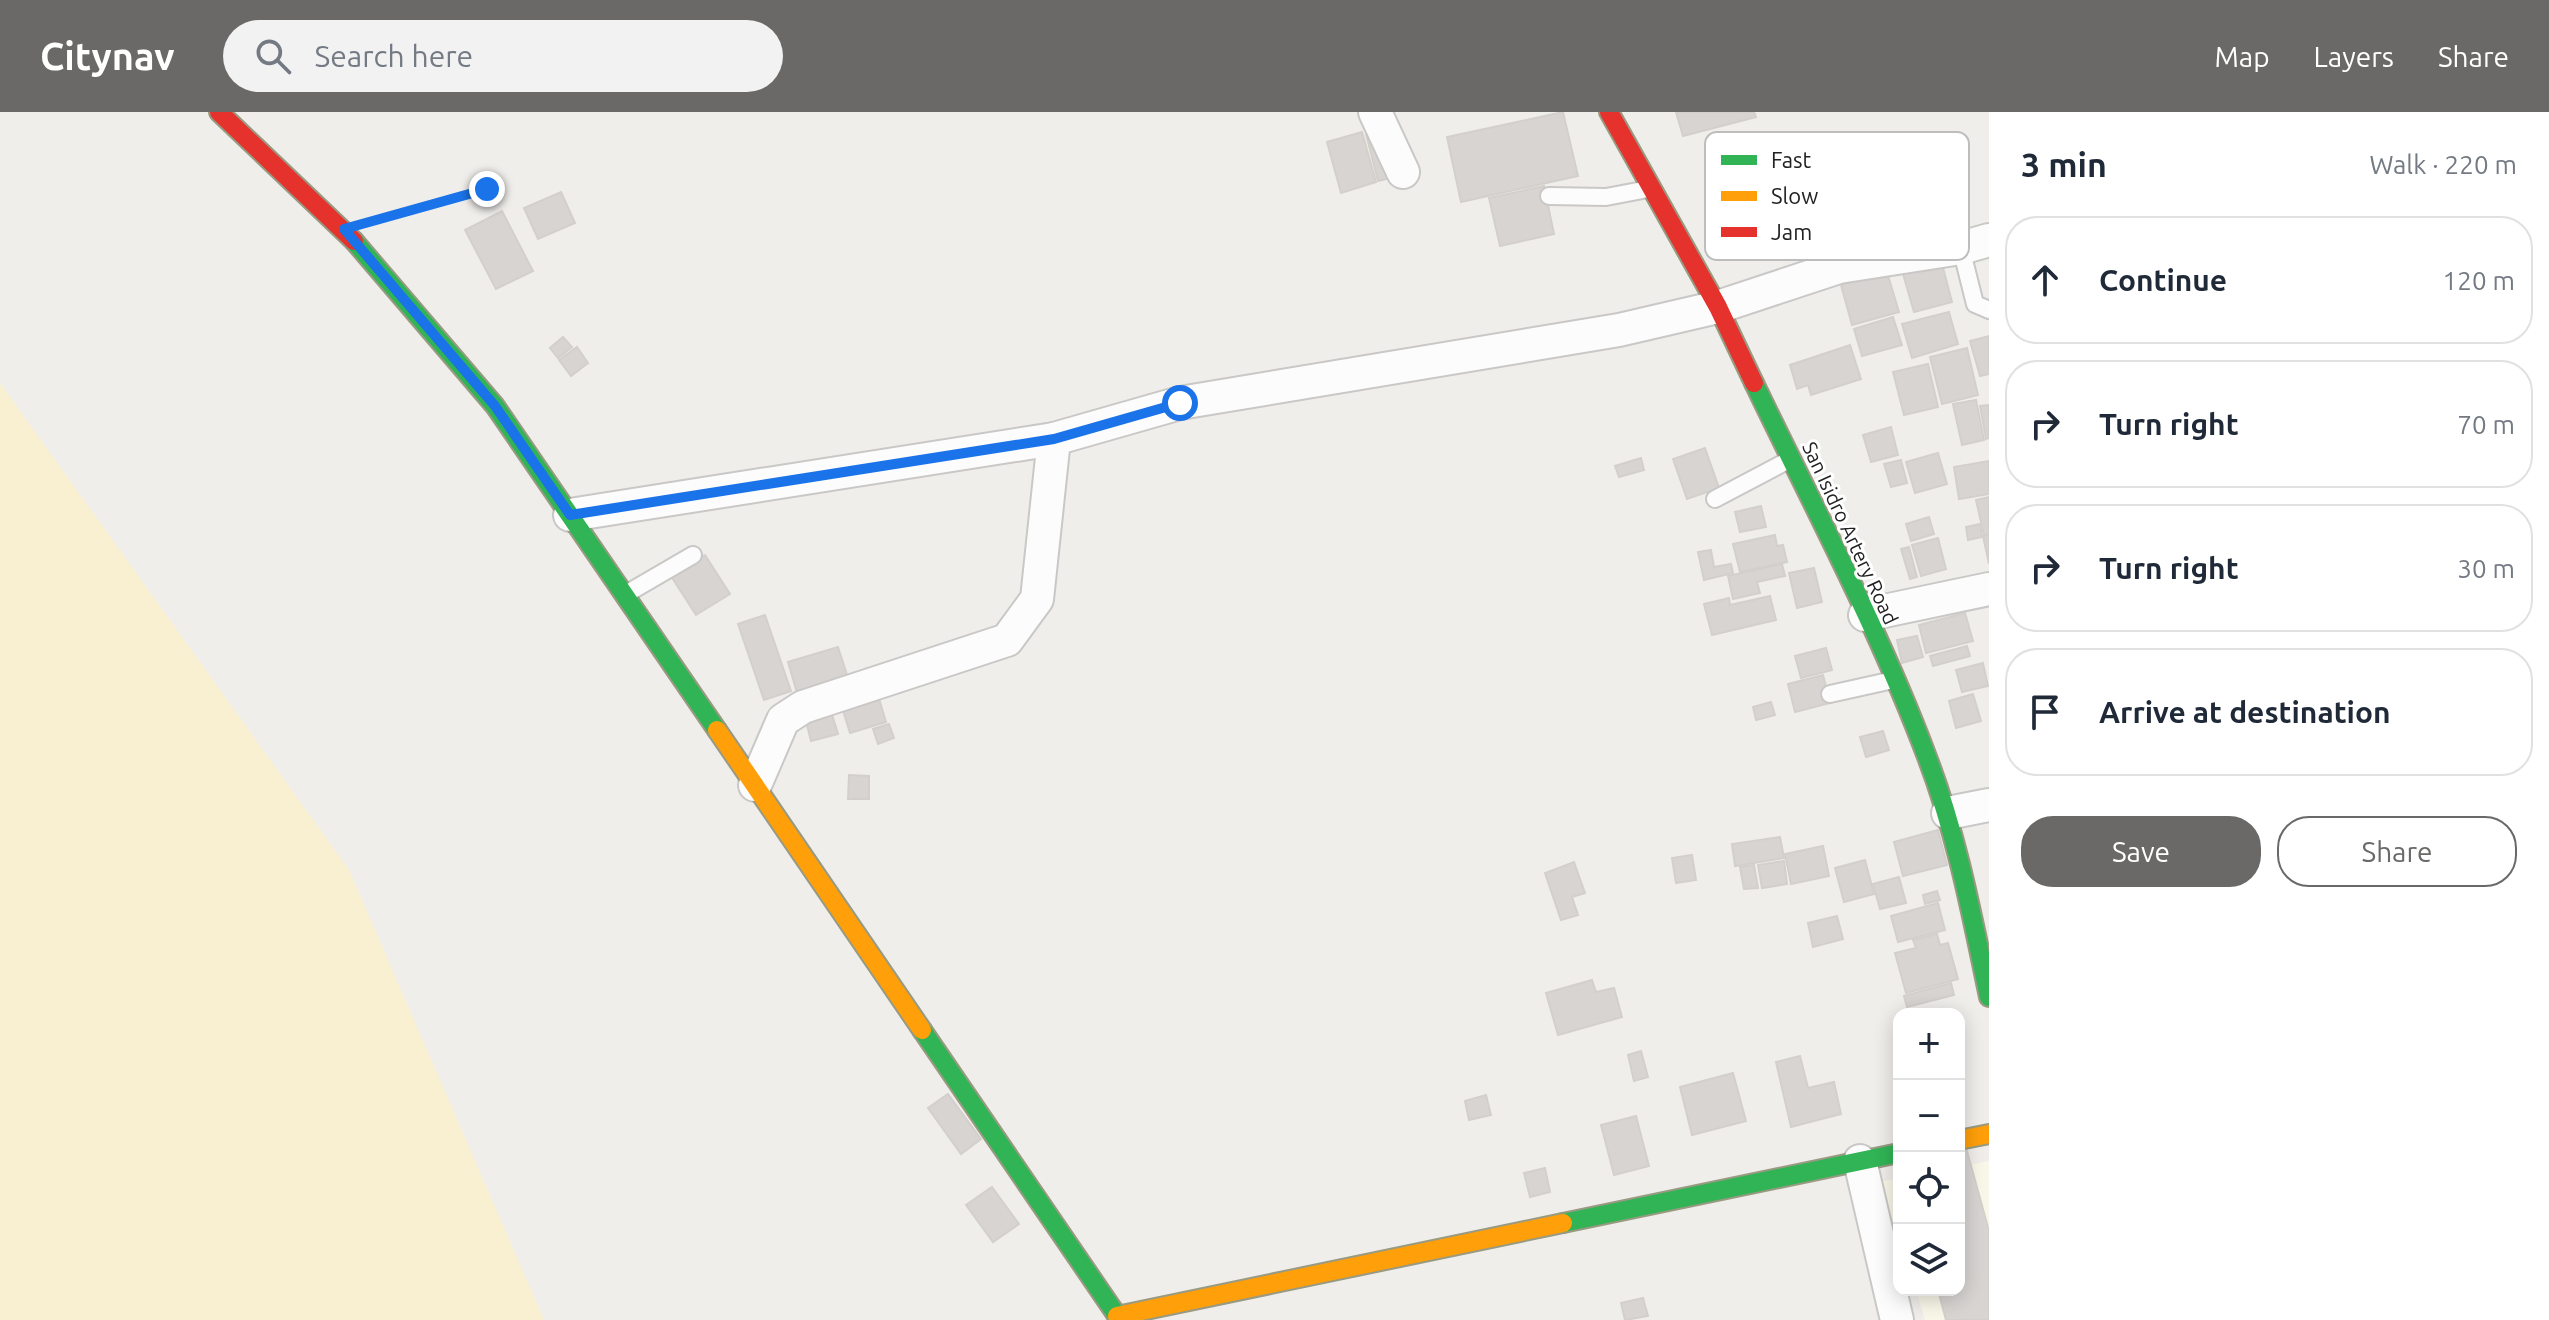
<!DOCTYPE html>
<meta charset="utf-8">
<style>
body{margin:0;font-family:Ubuntu,sans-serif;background:#f2f2f3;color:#1f2937}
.controls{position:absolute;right:24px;bottom:24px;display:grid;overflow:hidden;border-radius:16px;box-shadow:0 4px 20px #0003}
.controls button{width:72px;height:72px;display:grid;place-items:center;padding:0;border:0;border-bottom:2px solid #e0e1e3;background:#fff;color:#1f2937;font:40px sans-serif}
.stop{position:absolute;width:24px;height:24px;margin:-18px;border:6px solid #1a73e8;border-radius:50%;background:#fff}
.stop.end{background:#1a73e8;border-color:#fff;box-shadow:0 2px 8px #0008}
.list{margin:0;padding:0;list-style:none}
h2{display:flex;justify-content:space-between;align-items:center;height:104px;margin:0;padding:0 32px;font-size:34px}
h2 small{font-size:26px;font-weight:400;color:#747a83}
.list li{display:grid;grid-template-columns:52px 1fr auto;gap:24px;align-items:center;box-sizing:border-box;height:128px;margin:0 16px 16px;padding:0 16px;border:2px solid #e0e1e3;border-radius:32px}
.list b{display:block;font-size:30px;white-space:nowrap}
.list em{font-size:26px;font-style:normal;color:#747a83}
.actions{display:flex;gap:16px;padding:24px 32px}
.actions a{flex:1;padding:18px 0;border:2px solid #6a6968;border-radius:32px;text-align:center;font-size:28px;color:#6a6968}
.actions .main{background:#6a6968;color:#fff}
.icon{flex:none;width:44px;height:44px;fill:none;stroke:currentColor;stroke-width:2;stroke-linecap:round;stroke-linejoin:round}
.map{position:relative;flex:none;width:1989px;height:1208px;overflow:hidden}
header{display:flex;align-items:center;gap:48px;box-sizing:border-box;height:112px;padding:0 40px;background:#6a6968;color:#fff}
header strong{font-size:38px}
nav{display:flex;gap:44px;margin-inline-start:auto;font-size:28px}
.search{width:560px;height:72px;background:#f2f2f3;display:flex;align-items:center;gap:20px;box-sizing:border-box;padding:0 28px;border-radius:44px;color:#747a83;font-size:30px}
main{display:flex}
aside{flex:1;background:#fff}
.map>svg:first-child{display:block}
.education{fill:#f8f7e8}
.sand{fill:#f8f0d0}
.building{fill:#d7d4d2;stroke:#d3d0cc;stroke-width:2}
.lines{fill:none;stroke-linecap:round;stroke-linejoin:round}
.lane-casing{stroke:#c9c8c7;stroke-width:20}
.street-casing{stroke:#c9c8c7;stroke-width:36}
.fast-casing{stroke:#999a82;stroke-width:22}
.slow-casing{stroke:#999a82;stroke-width:22}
.jam-casing{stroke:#999a82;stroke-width:22}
.path{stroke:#dccecd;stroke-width:5;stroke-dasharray:4 4;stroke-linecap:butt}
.lane{stroke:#fdfcfc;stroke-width:16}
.street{stroke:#fdfcfc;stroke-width:32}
.fast{stroke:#30b455;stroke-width:18}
.slow{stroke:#ff9f0a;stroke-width:18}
.jam{stroke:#e5322d;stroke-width:18}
.route{stroke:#1a73e8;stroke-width:10}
.labels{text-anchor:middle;stroke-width:6;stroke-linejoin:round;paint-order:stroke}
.street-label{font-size:20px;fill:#222;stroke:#fff}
.key{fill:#fff;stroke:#bdbdbd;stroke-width:2}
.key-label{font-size:22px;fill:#222}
</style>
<header>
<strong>Citynav</strong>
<div class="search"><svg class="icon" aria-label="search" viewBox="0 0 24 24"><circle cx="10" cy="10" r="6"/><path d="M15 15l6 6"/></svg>Search here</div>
<nav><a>Map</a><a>Layers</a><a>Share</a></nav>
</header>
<main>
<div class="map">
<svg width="1989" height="1208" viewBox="0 0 1989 1208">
<rect width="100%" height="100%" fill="#f0eeeb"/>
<g class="education">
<polygon points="1989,1049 1989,1208 1925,1208 1916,1178 1959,1178 1959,1055"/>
<polygon points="1899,1066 1899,1128 1880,1070"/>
</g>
<polygon class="sand" points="0,271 349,758 544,1208 0,1208"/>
<g class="building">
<polygon points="1563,0 1578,64 1461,90 1447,25"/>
<polygon points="1676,0 1754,0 1756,5 1683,24"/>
<polygon points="1377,19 1390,66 1378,69 1366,22"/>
<polygon points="1362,20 1376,70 1341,81 1327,30"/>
<polygon points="1544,74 1554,122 1500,134 1489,86"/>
<polygon points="561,80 575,111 538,127 524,96"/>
<polygon points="502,99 533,159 496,177 465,118"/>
<polygon points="1942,152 1952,190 1914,200 1903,162"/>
<polygon points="1887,160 1899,200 1852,213 1841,173"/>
<polygon points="1949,200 1958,232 1912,246 1902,212"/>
<polygon points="1893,205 1902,233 1862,244 1854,217"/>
<polygon points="1989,224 1989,262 1980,264 1970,229"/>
<polygon points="563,225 572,235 558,246 550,236"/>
<polygon points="1850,233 1861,267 1811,283 1808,273 1797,277 1790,253"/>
<polygon points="577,235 588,251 571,264 559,248"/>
<polygon points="1967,236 1978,283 1942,292 1930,245"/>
<polygon points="1928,252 1938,295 1904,303 1893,260"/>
<polygon points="1976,288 1984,328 1962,333 1953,292"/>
<polygon points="1989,293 1989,326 1986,327 1980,294"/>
<polygon points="1891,315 1898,343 1871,350 1863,323"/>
<polygon points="1705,336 1719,376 1687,387 1673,347"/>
<polygon points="1938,341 1947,372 1915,381 1906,350"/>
<polygon points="1641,346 1644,358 1619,365 1615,354"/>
<polygon points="1901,348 1907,371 1891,375 1884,352"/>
<polygon points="1989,349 1989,382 1959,387 1954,355"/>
<polygon points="1989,385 1989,422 1984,423 1976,388"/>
<polygon points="1761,394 1766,415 1740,420 1735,400"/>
<polygon points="1929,405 1934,422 1911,429 1906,412"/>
<polygon points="1980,412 1982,425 1968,428 1966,415"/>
<polygon points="1775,423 1777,434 1783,433 1787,450 1740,460 1733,432"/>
<polygon points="1989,423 1989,452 1983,424"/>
<polygon points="1938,426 1946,457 1921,464 1912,433"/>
<polygon points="1909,435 1917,465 1910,467 1901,437"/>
<polygon points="1711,438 1714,455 1731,452 1733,461 1704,468 1698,440"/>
<polygon points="705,443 730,482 696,503 671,464"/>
<polygon points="1782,452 1785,464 1757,470 1760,481 1733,487 1728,464"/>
<polygon points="1814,456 1822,490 1797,496 1789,461"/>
<polygon points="1770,484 1776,508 1712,523 1704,492 1729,486 1730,493"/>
<polygon points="1965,501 1973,529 1926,541 1919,513"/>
<polygon points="765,503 791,579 764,588 738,512"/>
<polygon points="1917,524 1923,545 1902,551 1897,528"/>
<polygon points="1967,534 1970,544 1933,554 1930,544"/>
<polygon points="838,535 851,575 800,591 788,550"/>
<polygon points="1826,536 1832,558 1801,566 1795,544"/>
<polygon points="1983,551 1988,574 1962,580 1956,558"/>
<polygon points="1823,563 1830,591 1795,600 1788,572"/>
<polygon points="877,580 886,610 850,621 841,592"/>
<polygon points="1973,582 1981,609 1956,616 1949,589"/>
<polygon points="1771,590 1775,603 1756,608 1753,595"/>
<polygon points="829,593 838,622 811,629 804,601"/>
<polygon points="889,612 894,626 878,632 873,617"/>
<polygon points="1883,619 1889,638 1866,645 1860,625"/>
<polygon points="849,663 869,664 869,687 848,687"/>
<polygon points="1938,718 1947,753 1903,764 1894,730"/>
<polygon points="1780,725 1784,746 1735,754 1732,732"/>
<polygon points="1823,734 1829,764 1791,772 1785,742"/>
<polygon points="1692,743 1696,768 1676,771 1672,746"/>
<polygon points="1865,748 1874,782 1844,790 1835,756"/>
<polygon points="1784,749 1787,772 1762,776 1758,753"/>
<polygon points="1574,750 1585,781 1572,785 1578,803 1561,808 1545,761"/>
<polygon points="1754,753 1758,776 1744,777 1740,755"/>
<polygon points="1899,765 1906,791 1880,797 1873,772"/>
<polygon points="1937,779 1940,788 1925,792 1923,783"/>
<polygon points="1938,791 1945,818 1898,830 1891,804"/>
<polygon points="1837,804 1843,827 1813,835 1808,811"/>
<polygon points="1937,822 1940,833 1948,831 1958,867 1906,881 1895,841 1916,836 1913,828"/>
<polygon points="1592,868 1596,880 1614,876 1622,905 1558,923 1546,881"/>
<polygon points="1951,871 1954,883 1907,895 1904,884"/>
<polygon points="1641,939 1648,965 1634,969 1628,943"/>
<polygon points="1800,944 1808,976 1834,970 1841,1002 1791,1015 1776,950"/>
<polygon points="1733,961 1746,1009 1692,1023 1680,975"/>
<polygon points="948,982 981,1027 961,1042 928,996"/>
<polygon points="1486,983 1491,1003 1469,1008 1465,989"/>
<polygon points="1636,1004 1649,1054 1614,1063 1601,1013"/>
<polygon points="1967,1039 1989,1119 1989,1208 1946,1208 1938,1178 1959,1178 1959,1041"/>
<polygon points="1545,1056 1550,1080 1530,1085 1524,1061"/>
<polygon points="992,1075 1019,1112 993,1130 966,1093"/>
<polygon points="1643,1186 1648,1204 1625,1208 1621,1191"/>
</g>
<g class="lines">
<g class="lane-casing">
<g id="lane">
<polyline points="1549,84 1606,85 1648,77"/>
<polyline points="1961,136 1975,192 1989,198"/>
<polyline points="1715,387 1789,348"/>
<polyline points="626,482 693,443"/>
<polyline points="1830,582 1893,568"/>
</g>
</g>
<g class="street-casing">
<g id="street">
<polyline points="1375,0 1403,60"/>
<polyline points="570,403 1054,327"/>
<polyline points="1865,503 1989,477"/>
<polyline points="755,673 783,608 803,595 1007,528 1037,487 1054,327 1180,291 1619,218 1718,195 1839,155 1961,136 1989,128"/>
<polyline points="1948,701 1989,693"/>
<polyline points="1860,1049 1897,1208"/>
</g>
</g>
<g class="fast-casing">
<g id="fast">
<polyline points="354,129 495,294 717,618"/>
<path d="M 1754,271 C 1813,394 1879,517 1927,645 C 1957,723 1972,804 1989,885"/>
<polyline points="922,918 1120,1208"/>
<polyline points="1563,1111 1899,1041"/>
</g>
</g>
<g class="slow-casing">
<g id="slow">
<polyline points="717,618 922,918"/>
<polyline points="1959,1028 1989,1022"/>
<polyline points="1117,1204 1563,1111"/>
</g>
</g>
<g class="jam-casing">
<g id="jam">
<polyline points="219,0 354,129"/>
<polyline points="1609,0 1718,195 1754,271"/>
</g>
</g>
<polyline class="path" points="383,106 487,77"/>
<use href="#lane" class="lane"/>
<use href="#street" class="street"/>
<use href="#fast" class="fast"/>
<use href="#slow" class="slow"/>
<use href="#jam" class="jam"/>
</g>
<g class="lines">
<polyline class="route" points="487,77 344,117 495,294 570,403 1054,327 1180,291"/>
</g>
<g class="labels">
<g class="street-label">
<text transform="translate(1850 421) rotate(65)" y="7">San Isidro Artery Road</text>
</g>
</g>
<rect x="1705" y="20" width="264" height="128" rx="12" class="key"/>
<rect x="1721" y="43" width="36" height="10" fill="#30b455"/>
<rect x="1721" y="79" width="36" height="10" fill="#ff9f0a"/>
<rect x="1721" y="115" width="36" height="10" fill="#e5322d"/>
<g class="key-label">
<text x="1771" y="56">Fast</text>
<text x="1771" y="92">Slow</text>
<text x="1771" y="128">Jam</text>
</g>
</svg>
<div class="controls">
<button>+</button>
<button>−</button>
<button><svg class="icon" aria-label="locate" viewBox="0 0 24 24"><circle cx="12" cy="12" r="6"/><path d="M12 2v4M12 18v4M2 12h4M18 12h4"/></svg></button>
<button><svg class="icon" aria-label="layers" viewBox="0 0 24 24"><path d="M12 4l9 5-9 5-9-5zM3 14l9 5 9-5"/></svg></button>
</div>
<div class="stop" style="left:1180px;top:291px"></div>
<div class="stop end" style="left:487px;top:77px"></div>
</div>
<aside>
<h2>3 min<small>Walk · 220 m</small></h2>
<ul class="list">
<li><svg class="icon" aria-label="ahead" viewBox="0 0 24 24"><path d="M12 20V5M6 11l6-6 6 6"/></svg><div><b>Continue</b></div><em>120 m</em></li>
<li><svg class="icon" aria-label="right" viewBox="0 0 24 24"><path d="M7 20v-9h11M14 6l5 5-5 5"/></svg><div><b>Turn right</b></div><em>70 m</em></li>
<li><svg class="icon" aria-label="right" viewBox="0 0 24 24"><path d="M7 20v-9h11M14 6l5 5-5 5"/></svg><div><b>Turn right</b></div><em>30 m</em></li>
<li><svg class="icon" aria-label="arrive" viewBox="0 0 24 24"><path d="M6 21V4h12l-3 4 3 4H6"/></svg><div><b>Arrive at destination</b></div></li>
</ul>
<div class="actions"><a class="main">Save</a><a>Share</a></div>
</aside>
</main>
